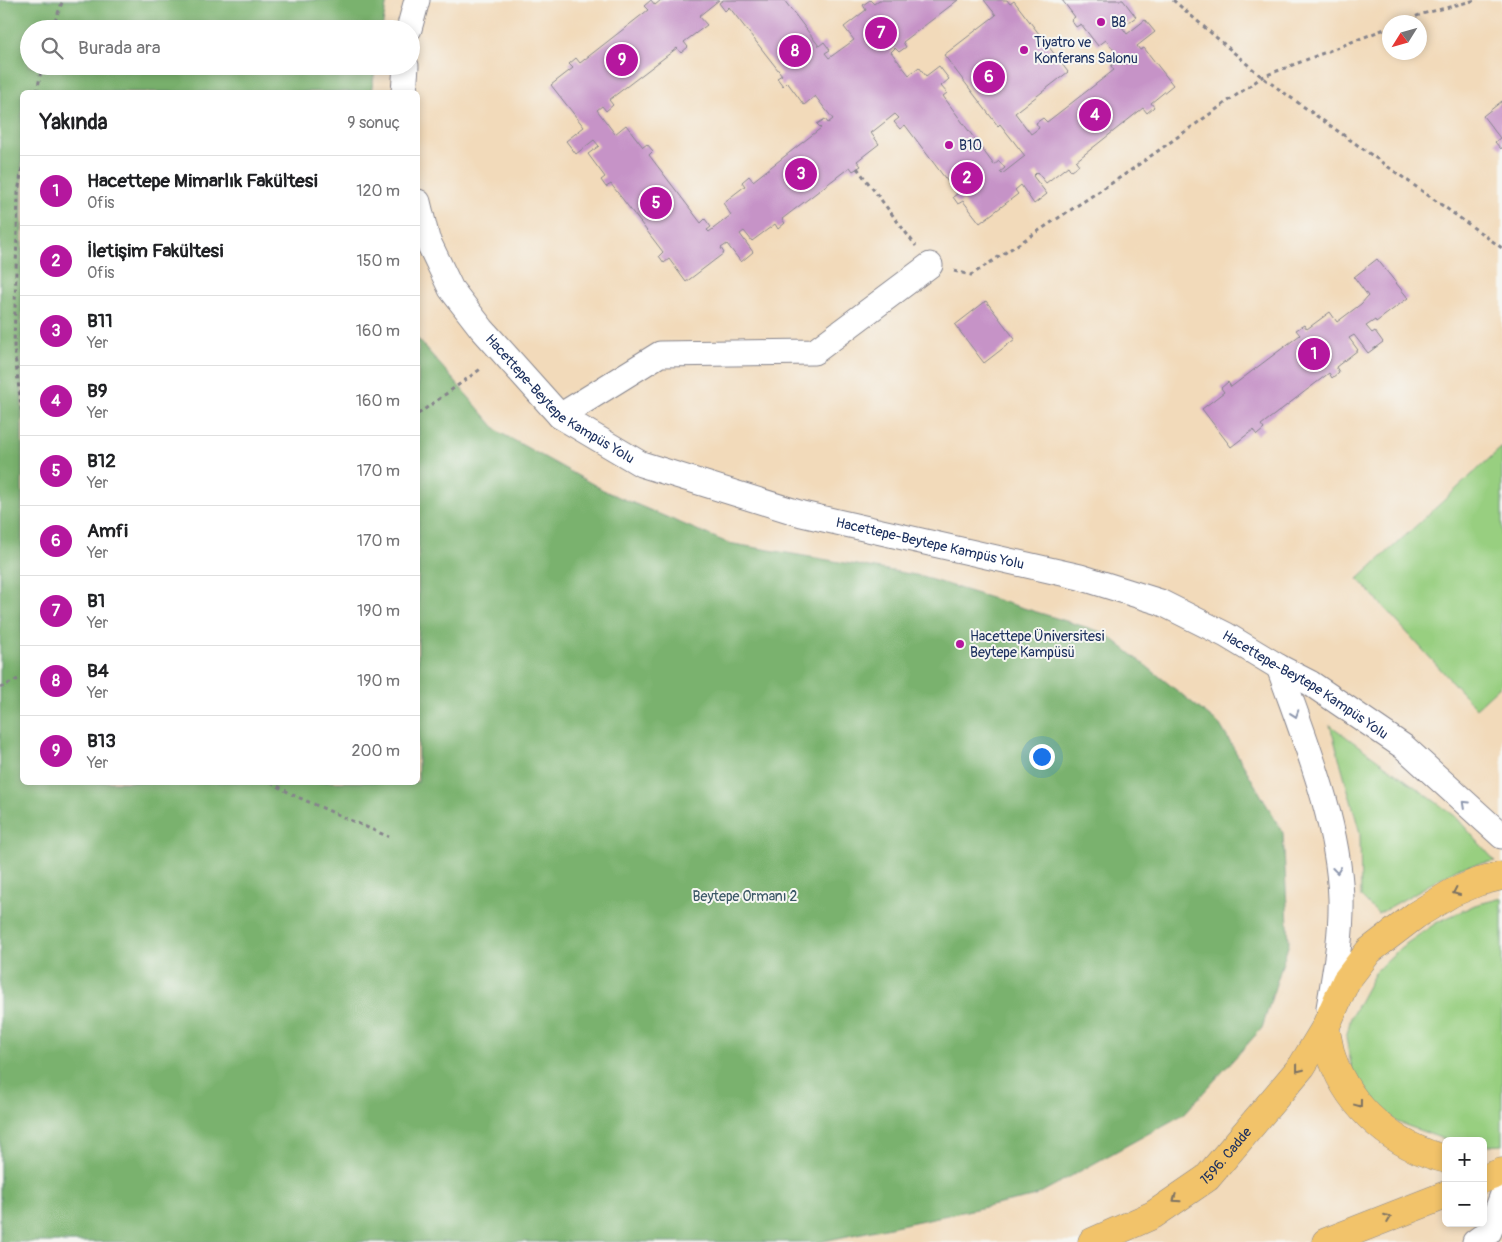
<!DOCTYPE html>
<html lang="tr">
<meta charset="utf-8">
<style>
body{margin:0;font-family:Pangolin,sans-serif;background:#f2f2f2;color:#202124}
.controls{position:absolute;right:15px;bottom:15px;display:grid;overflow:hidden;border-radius:8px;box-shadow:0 2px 8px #0003}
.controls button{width:45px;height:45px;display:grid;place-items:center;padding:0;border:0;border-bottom:1px solid #e0e0e0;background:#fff;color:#202124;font:25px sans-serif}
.compass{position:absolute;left:1382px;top:15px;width:45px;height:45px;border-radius:50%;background:#fff;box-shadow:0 2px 8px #0003;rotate:233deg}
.you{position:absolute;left:1041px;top:756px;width:18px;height:18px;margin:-12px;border:4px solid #fff;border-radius:50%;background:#1a73e8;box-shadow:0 0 0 8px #1a73e833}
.badge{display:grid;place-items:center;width:32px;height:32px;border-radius:50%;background:#b5179e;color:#fff;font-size:16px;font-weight:700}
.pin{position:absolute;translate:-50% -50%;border:2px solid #fff;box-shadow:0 1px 5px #0006}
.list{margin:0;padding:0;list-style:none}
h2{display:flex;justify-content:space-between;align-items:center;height:65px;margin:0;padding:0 20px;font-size:21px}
h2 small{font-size:16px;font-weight:400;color:#757577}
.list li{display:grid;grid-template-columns:32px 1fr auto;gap:15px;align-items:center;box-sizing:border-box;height:70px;padding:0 20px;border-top:1px solid #e0e0e0}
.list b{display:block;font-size:19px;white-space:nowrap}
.list p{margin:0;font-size:16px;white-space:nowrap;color:#757577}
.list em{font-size:16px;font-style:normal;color:#757577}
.icon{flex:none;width:28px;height:28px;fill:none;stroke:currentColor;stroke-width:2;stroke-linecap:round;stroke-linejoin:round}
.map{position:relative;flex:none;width:1502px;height:1242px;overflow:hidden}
.search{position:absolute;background:#fff;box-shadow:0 2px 8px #0003;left:20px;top:20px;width:400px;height:55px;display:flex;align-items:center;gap:12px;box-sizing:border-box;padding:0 18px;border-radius:28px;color:#757577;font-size:19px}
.panel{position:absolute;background:#fff;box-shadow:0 2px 8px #0003;left:20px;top:90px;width:400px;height:695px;border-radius:8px}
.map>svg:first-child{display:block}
.green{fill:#98cf80;stroke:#5a7f6f}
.forest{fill:#7ab26e;stroke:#4a7066}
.building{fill:#c693c7}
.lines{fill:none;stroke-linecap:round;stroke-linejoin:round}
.minor-casing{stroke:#86848c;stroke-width:27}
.major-casing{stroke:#86848c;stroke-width:29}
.path{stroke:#86848c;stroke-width:3;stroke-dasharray:4 4;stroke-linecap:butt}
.minor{stroke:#fff;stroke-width:25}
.major{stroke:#f2c36a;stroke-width:28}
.oneway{stroke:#8d97ae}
.oneway2{stroke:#7c7263}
.poi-dot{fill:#b5179e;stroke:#f6f6f2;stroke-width:2}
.labels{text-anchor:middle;stroke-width:4;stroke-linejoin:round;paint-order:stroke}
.poi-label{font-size:14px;fill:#1b2f5e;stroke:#f6f6f2;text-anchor:start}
.street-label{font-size:14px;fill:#1b2f5e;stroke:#f6f6f2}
.park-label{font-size:14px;fill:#3a5766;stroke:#f6f6f2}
</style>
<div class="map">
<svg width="1502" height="1242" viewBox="0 0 1502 1242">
<rect width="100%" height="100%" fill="#f6f6f2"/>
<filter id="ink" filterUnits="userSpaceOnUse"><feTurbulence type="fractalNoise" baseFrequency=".02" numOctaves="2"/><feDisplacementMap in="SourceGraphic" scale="10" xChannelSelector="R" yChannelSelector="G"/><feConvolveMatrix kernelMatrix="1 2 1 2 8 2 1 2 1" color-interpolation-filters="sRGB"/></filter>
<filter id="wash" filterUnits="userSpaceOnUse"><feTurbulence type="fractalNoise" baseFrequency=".0096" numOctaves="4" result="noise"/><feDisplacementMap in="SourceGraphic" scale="20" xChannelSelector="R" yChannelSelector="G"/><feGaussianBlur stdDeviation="1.12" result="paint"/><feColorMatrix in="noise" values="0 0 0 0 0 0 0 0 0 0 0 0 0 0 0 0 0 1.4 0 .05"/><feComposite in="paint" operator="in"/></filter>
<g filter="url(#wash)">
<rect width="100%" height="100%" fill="#f2daba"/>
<g class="green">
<polygon points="1502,447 1502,684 1476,708 1358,579"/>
<polygon points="1330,725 1455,816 1495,861 1460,867 1378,914 1361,897 1360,833"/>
<polygon points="1502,898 1502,1145 1483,1146 1483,1141 1449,1141 1397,1122 1371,1097 1352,1069 1346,1038 1351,1017 1376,971 1400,948 1436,923 1475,905"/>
</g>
<polygon class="forest" points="0,0 387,0 382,29 29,29 29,66 376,66 371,92 22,92 22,782 418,782 418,339 499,432 607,492 728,543 916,575 1105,633 1220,725 1283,833 1289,943 1262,1028 1184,1114 1033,1197 819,1242 0,1242"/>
<g id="blocks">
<g class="building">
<polygon points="651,0 655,5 661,0 719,0 699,16 707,25 684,42 688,47 681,53 677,48 609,100 613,105 606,111 602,106 597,110 615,134 626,125 643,147 647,144 653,151 649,155 701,223 705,219 711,227 707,230 709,232 731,215 723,203 745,186 742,182 749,176 753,181 821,128 817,124 825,119 828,123 833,119 815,96 804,105 787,82 783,86 777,78 782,75 729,7 725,11 719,3 723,0 784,0 819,46 824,42 830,50 825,53 829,58 854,40 844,27 866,10 863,5 870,0 874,4 879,0 958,0 903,42 906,47 899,52 895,48 891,52 909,75 919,67 926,76 939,66 949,79 941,86 947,93 943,96 994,165 999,161 1005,168 1000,172 1002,174 1025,156 1000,124 998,126 944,55 996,15 984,0 1007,0 1010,4 1014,1 1068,72 1015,113 1031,134 1039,128 1036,123 1043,118 1047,122 1114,70 1111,66 1118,60 1122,65 1124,63 1106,40 1098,46 1081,24 1076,27 1071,20 1075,17 1062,0 1123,0 1136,17 1122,27 1127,34 1145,20 1155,32 1137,46 1140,50 1144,48 1173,85 1151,103 1154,107 1147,113 1143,108 1076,161 1079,165 1071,171 1068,166 1046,183 1037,172 1033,176 1047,194 1034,204 1021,185 1015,190 1018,194 980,223 963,201 958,204 953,197 957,194 905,125 900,129 894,122 899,118 895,114 871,133 879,144 857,161 861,166 853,171 850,167 782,219 785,223 778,229 775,224 752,241 744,231 740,234 753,252 741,262 727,244 721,248 724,253 686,282 669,259 664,263 659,256 663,252 611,184 606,187 601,180 605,177 588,154 599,146 594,140 576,154 566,141 584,127 551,85 573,68 569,64 576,58 580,63 648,10 644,6"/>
<polygon points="1502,101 1502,148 1501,149 1495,142 1500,138 1483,116"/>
<polygon points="1377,259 1408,298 1376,322 1375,320 1366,326 1372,333 1375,331 1383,342 1368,353 1354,335 1349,338 1358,350 1336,367 1339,372 1332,378 1329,373 1261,425 1264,429 1257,435 1253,430 1231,447 1202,409 1224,392 1221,388 1228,382 1231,387 1300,335 1296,330 1304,325 1307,329 1330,312 1337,322 1361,304 1368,296 1354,277"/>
<polygon points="986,301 1015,339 984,363 955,325"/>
</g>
</g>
</g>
<g filter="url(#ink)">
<use href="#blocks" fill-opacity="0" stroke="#86848c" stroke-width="1"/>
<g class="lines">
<g class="minor-casing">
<g id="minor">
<polyline points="409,29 417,0"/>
<polyline points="404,92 406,66"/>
<path id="s1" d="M 418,202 L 427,239 L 451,289 L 482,329 L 560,416 L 641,464 L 802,514 L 1080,577 L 1160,602 L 1226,635 L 1279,667 L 1310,683 L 1404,747 L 1502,836"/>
<polyline points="560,416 660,354 814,352 930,265"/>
<path d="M 1279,667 C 1305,741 1338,819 1341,898 C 1342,935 1335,972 1329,1008"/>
<polyline points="1475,1242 1489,1232 1502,1197"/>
</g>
</g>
<g class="major-casing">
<g id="major">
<path d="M 1325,1028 C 1328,1038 1329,1049 1332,1058 C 1350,1109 1395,1147 1446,1159"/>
<polyline points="1483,1179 1502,1172"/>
<path id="s2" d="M 1092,1242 L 1153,1215 L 1207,1178 L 1302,1066 L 1325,1028 L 1346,981 L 1369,951 L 1416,915 L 1452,893 L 1478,882 L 1502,876"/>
<polyline points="1326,1242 1446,1195"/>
</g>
</g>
<g class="path">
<polyline points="1173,0 1262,77 1502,248"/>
<polyline points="1401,22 1422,14 1476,0"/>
<polyline points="52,29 63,0"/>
<polyline points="37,92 42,66"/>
<polyline points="22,168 18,193 14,347 22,415"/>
<polyline points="857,168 916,246"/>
<polyline points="954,271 971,275 1124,175 1262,77 1390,27"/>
<polyline points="418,414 482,368"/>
<polyline points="0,688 22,677"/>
<polyline points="271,782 293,795 389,837"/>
</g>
<use href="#minor" class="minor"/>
<use href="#major" class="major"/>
</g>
<defs><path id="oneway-chevron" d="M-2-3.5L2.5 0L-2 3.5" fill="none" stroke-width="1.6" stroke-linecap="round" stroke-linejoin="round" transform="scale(1.25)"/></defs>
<g class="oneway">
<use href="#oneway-chevron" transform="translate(1295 714) rotate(71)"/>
<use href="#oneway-chevron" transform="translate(1465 804) rotate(-137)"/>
<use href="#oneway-chevron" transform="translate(1337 870) rotate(83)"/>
</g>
<g class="oneway2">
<use href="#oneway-chevron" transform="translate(1456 892) rotate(155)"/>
<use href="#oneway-chevron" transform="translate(1299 1069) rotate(128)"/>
<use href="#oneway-chevron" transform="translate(1359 1104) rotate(53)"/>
<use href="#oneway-chevron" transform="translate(1176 1199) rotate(146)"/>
<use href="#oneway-chevron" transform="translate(1388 1218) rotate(-21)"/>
</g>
</g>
<g class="poi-dot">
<circle cx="1101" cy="22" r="5"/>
<circle cx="1024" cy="50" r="5"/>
<circle cx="949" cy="145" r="5"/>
<circle cx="960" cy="644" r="5"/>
</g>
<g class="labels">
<g class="poi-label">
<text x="1111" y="27">B8</text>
<text x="1034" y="47">Tiyatro ve<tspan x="1034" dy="16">Konferans Salonu</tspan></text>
<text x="959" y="150">B10</text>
<text x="970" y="641">Hacettepe Üniversitesi<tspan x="970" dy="16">Beytepe Kampüsü</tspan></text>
</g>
<g class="street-label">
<text dy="5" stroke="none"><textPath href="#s1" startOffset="250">Hacettepe-Beytepe Kampüs Yolu</textPath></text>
<text dy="5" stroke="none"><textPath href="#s1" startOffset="655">Hacettepe-Beytepe Kampüs Yolu</textPath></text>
<text dy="5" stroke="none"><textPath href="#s1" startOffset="1060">Hacettepe-Beytepe Kampüs Yolu</textPath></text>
<text dy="5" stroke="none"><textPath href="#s2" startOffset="161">1596. Cadde</textPath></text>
</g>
<g class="park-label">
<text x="745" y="901">Beytepe Ormanı 2</text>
</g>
</g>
</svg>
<div class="controls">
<button>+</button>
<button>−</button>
</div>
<svg class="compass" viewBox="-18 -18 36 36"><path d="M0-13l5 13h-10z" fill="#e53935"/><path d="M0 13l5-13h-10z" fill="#757577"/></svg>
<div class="you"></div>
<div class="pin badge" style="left:1314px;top:354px">1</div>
<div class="pin badge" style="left:967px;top:178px">2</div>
<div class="pin badge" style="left:801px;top:174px">3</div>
<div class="pin badge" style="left:1095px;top:115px">4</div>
<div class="pin badge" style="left:656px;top:203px">5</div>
<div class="pin badge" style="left:989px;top:77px">6</div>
<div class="pin badge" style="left:881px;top:33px">7</div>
<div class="pin badge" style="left:795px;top:51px">8</div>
<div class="pin badge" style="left:622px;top:60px">9</div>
<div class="search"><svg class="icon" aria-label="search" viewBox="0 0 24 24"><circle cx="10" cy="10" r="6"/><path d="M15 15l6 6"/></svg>Burada ara</div>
<section class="panel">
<h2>Yakında<small>9 sonuç</small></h2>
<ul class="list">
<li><span class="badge">1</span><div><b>Hacettepe Mimarlık Fakültesi</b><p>Ofis</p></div><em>120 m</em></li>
<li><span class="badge">2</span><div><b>İletişim Fakültesi</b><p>Ofis</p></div><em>150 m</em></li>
<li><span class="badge">3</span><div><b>B11</b><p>Yer</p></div><em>160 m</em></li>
<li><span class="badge">4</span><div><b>B9</b><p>Yer</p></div><em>160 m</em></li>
<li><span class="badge">5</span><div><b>B12</b><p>Yer</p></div><em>170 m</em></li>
<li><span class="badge">6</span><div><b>Amfi</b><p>Yer</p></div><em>170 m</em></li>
<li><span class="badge">7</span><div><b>B1</b><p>Yer</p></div><em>190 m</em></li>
<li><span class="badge">8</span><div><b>B4</b><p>Yer</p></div><em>190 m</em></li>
<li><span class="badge">9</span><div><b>B13</b><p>Yer</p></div><em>200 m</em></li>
</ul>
</section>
</div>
